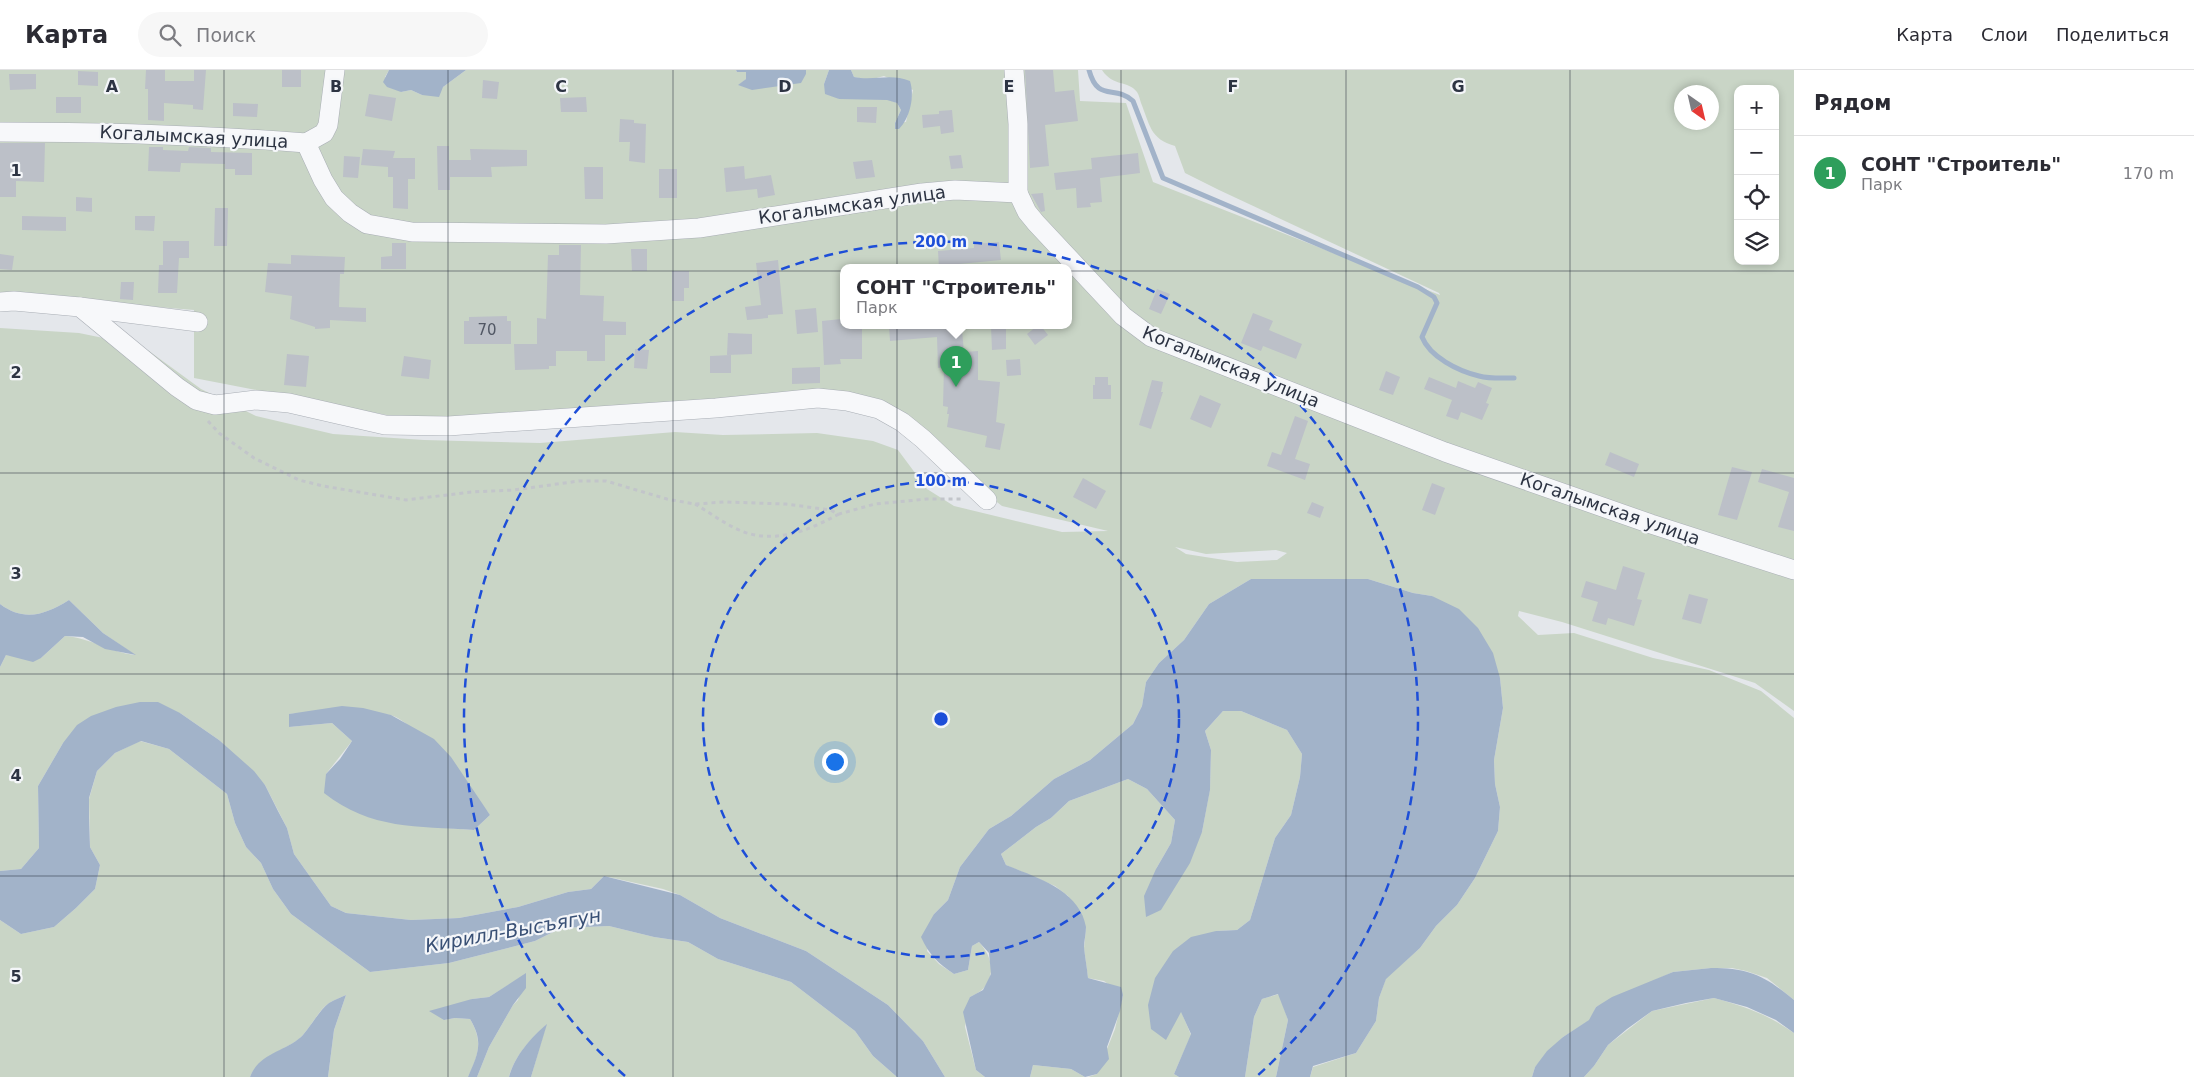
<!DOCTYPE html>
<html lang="ru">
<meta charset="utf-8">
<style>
body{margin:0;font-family:"DejaVu Sans",sans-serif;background:#f7f7f7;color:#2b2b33}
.controls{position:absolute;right:15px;top:15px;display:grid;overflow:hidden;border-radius:10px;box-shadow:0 2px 8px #0003}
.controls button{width:45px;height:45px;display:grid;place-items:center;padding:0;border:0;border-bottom:1px solid #e1e1e2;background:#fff;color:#2b2b33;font:25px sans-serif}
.compass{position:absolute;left:1674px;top:15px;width:45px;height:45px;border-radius:50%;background:#fff;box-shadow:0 2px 8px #0003;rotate:146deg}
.you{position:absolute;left:834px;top:691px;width:18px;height:18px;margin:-12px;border:4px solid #fff;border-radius:50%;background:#1a73e8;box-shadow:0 0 0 8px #1a73e833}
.badge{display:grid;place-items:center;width:32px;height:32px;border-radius:50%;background:#c7525d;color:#fff;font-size:16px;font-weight:700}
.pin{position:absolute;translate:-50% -41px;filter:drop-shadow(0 1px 2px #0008)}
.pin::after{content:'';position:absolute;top:26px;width:18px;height:15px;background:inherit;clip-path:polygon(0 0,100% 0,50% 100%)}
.popup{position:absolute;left:840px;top:194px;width:232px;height:65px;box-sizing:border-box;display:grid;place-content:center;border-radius:10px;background:#fff;filter:drop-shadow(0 1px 4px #0005);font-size:16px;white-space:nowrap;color:#7c7c81}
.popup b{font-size:19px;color:#2b2b33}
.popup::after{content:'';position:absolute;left:50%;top:100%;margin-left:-10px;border:10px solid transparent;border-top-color:#fff}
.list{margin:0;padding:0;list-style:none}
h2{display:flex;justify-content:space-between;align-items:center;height:65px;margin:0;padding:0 20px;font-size:21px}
h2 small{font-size:16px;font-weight:400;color:#7c7c81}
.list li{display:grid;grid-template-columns:32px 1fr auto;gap:15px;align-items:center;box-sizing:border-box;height:75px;padding:0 20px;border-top:1px solid #e1e1e2}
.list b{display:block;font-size:19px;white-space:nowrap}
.list p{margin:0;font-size:16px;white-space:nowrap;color:#7c7c81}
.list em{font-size:16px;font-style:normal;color:#7c7c81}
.icon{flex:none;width:28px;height:28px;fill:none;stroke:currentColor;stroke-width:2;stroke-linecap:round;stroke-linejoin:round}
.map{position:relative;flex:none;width:1794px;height:1007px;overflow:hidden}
header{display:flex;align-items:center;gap:30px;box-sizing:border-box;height:70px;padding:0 25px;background:#fff;border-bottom:1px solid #e1e1e2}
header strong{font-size:24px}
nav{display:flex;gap:28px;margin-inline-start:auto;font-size:18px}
.search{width:350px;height:45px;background:#f7f7f7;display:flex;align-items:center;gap:12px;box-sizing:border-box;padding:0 18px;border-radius:28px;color:#7c7c81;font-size:19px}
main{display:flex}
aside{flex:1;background:#fff}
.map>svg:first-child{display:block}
.green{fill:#c9d5c6;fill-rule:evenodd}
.water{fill:#a2b3c9}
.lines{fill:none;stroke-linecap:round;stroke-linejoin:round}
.stream{stroke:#a2b3c9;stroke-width:5}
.building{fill:#bcc0c8}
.minor-casing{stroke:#a9aeb5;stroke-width:20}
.path{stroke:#c2c5ca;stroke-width:3;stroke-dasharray:4 4;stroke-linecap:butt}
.minor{stroke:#f7f8fa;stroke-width:19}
.grid{fill:none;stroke:#2d3443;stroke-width:1;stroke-opacity:0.55}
.ring{fill:none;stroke:#1d4ed8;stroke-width:2.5;stroke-dasharray:9 6}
.labels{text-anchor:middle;stroke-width:4.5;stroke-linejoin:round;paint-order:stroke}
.number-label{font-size:15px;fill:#515764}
.street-label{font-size:18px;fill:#2d3443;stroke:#f4f6f9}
.water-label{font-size:19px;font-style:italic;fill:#395075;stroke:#f4f6f9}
.grid-label{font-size:16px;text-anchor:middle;font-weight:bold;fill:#2d3443;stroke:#f4f6f9;stroke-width:4.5;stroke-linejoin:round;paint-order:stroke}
.centre{fill:#1d4ed8;stroke:#f4f6f9;stroke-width:2.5}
.ring-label{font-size:15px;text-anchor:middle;font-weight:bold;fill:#1d4ed8;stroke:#f4f6f9;stroke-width:4.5;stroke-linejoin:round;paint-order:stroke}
</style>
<header>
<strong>Карта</strong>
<div class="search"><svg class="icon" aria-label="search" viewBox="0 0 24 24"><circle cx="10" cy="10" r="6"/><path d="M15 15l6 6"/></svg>Поиск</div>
<nav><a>Карта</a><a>Слои</a><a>Поделиться</a></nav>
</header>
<main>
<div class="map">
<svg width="1794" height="1007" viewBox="0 0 1794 1007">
<rect width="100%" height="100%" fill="#e4e7eb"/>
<g class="green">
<path d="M 0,0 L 389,0 L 385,7 L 401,22 L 411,20 L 422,25 L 443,17 L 466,0 L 736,0 L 737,2 L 746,2 L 746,9 L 739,15 C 763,23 783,12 806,4 L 806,0 L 829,0 L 824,14 L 839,29 L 887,29 L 897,33 L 901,40 L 895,53 L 906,52 L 913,20 L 884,6 L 869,10 L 854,7 L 851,0 L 1078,0 L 1080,31 L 1126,33 L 1153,112 L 1440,225 L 1439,223 L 1219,120 L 1185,103 L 1175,76 C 1150,69 1150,55 1141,33 C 1140,30 1139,25 1137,22 C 1128,10 1113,17 1102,0 L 1794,0 L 1794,641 L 1755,613 L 1562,552 L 1519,541 L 1518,546 L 1538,565 L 1574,563 L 1653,588 L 1709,600 L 1761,621 L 1794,648 L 1794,930 L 1767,908 L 1746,901 L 1732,898 L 1711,898 L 1673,902 L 1596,937 L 1590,950 L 1563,967 L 1535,997 L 1532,1007 L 1310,1007 L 1313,997 L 1356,983 L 1376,951 L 1379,928 L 1386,908 L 1420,878 L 1436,856 L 1457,835 L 1475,808 L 1498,761 L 1500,737 L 1495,714 L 1494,690 L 1503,638 L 1500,608 L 1432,526 L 1413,523 L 1368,509 L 1251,509 L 1209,534 L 1184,570 L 1159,593 L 1146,612 L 1142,636 L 1133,654 L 1090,690 L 1054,709 L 1011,746 L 989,759 L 960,797 L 948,830 L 934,844 L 927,881 L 939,894 L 954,904 L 968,900 L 972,876 L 979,872 C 991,885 997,904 983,919 C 980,922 974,925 970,927 L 965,957 L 976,1000 L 985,1007 L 945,1007 L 923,971 L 888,935 L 806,881 L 720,848 L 680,825 L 663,819 L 604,806 L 591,819 L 568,822 L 518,837 L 459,848 L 411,850 L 346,843 L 331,836 L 294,784 L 287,758 L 265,715 L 219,670 L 180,643 L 63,673 L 38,716 L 39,778 L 21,799 L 0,801 L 0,597 L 6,585 L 41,588 L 65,566 C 91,568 109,582 135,585 L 103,563 L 69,530 C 45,545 24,552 0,534 L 0,258 L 79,263 L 113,270 L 149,281 L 201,319 L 256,346 L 333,364 L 424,370 L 540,373 L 675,362 L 723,365 L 817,363 L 873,371 L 898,380 L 927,419 L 954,436 L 1062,462 L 1108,461 L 1002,436 L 859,325 L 643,347 L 392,346 L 194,308 L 194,240 L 0,224 ZM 1738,19 L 1775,19 L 1775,191 L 1738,191 ZM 1682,22 L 1712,22 L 1712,52 L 1682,52 ZM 844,198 L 1068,198 L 1068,256 L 844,256 ZM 1175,477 L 1206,484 L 1276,480 L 1287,483 L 1277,490 L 1237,492 L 1186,484 ZM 312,642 C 336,643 366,641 390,645 C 413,649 475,724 490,745 L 474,760 L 446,758 L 326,704 L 352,671 L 332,653 L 289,657 L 289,644 Z"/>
<polygon points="1223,641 1241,641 1287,660 1302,684 1300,707 1291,745 1275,768 1250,850 1237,860 1216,861 1181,941 1191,965 1174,1004 1179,1007 1088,1007 1097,1004 1115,959 1123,925 1104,911 1088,908 1084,878 1086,858 1068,826 1055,816 1006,795 1001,784 1036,757 1051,748 1069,731 1128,709 1147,719 1175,750 1171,773 1156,799 1202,762 1210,719 1211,680 1205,661"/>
<path d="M 140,671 L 169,679 L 227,724 L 235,753 L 246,777 L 261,793 L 273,819 L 291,844 L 370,902 L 449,893 L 535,871 L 561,858 L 609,856 L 654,867 L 688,872 L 718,889 L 791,912 L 855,961 L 873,986 L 897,1007 L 531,1007 L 546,955 C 531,968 514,987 509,1007 L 477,1007 L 489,977 L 513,935 L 518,930 L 526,904 L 489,927 L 472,929 L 444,950 L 455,948 L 470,949 C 483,971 479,984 468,1007 L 328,1007 L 334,960 L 346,925 C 340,928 333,930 328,934 C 320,939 310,958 301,967 C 286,981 259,985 250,1007 L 0,1007 L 0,850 L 21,864 L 54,857 L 76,838 L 95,819 L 100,795 L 90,777 L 89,729 L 97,701 L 115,683 Z"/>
<polygon points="1279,924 1288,950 1276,1007 1245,1007 1254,947 1262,929"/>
<path d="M 1714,928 C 1744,936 1769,945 1794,963 L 1794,1007 L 1584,1007 L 1594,996 L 1608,975 L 1652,941 Z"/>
<polygon points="1033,995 1071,999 1085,1007 1030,1007"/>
</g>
<g class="water">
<polygon points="389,0 466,0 443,17 439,27 422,25 411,20 401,22 387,17 383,12"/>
<polygon points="736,0 806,0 806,4 801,13 752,20 738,15 746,9 746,2 737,2"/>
<path d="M 829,0 L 851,0 L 854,7 C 874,11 891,3 910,11 C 915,26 910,48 899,59 L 895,59 L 895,53 L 901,40 L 897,33 L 887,30 L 839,29 L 825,24 L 824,14 Z"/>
<path d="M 1251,509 L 1368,509 L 1413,523 L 1432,526 L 1459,539 L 1478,558 L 1493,583 L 1500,608 L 1503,638 L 1494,690 L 1495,714 L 1500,737 L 1498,761 L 1475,808 L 1457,835 L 1436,856 L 1420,878 L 1386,909 L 1379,928 L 1376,951 L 1356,983 L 1313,996 L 1310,1007 L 1276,1007 L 1288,950 L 1278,924 L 1262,929 L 1254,947 L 1245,1007 L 1179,1007 L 1174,1004 L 1191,964 L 1181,942 L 1166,970 L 1151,959 L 1148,935 L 1155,908 L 1173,881 L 1191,867 L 1216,861 L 1237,860 L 1250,850 L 1275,768 L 1291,745 L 1300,707 L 1302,684 L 1287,660 L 1241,641 L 1223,641 L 1205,661 L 1211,680 L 1210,720 L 1202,762 L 1190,793 L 1161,840 L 1146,847 L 1144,826 L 1156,799 L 1171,773 L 1175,750 L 1147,719 L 1128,709 L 1069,731 L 1051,748 L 1036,757 L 1001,784 L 1006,795 C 1036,807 1080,820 1086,857 C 1086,864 1084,871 1084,877 C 1085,887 1087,898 1088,908 L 1121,917 L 1123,925 L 1120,941 L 1107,977 L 1109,989 L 1097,1004 L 1085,1007 L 1071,999 L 1033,995 L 1030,1007 L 985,1007 L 976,1000 L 963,942 L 970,927 L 983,920 L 991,904 L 989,883 L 979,872 L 972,876 L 968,900 L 954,904 C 939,894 929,885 921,867 L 934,844 L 948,830 L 960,797 L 989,759 L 1011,746 L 1054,709 L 1090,690 L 1133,654 L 1142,636 L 1146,612 L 1159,593 L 1184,570 L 1209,534 Z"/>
<path d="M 69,530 L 103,563 L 136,585 L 105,579 L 83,567 L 65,566 L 41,588 L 33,592 L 6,585 L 0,597 L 0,534 C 24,552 45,545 69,530 Z"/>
<polygon points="140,632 158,632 180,643 219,670 254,701 265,715 278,741 287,758 294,784 331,836 346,843 411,850 459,848 518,837 568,822 591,819 604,806 680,825 720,848 806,881 888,935 923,971 945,1007 897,1007 873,986 855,961 791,912 718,889 688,872 654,867 609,856 561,858 535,871 449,893 370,902 291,844 273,819 261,793 246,777 235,753 227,724 169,679 141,671 115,683 97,701 89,728 89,747 90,777 100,795 95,819 76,838 54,857 21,864 0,850 0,801 21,799 39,778 38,716 63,673 77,655 91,646 116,637"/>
<path d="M 342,636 L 363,638 L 391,645 L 434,669 L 451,687 L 490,745 L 474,760 C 417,756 371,760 324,723 L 326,704 L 340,689 L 352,671 L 332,653 L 289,657 L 289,644 Z"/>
<path d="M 1711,898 C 1750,898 1765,906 1794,930 L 1794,963 L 1776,950 L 1747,937 L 1714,928 L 1686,933 L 1652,941 L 1627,959 L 1608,975 L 1594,996 L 1584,1007 L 1532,1007 L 1535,997 L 1547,981 L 1563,967 L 1589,950 L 1596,937 L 1612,927 L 1673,902 Z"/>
<path d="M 526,903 L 526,918 L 513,935 L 489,977 L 477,1007 L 468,1007 C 478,984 484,972 470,949 L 455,948 L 444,950 L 429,941 L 472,929 L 489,927 Z"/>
<path d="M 346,925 L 334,960 L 328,1007 L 250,1007 C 259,983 284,982 301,967 C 310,958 320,939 329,933 C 334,930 341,927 346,925 Z"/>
<path d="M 547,954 L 531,1007 L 509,1007 C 514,987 531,967 547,954 Z"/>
</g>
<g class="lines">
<path class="stream" d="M 1089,0 C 1098,33 1114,14 1133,31 L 1163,108 L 1418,217 L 1434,227 L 1437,233 L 1422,267 C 1430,287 1458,301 1479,306 C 1490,309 1503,308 1514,308"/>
</g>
<g class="building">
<polygon points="146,0 165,0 165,11 194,11 194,0 206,0 203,40 193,39 193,35 164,33 164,51 148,50 148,19 145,19"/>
<rect x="282" y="0" width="19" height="17"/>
<polygon points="1025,0 1053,0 1055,22 1074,20 1078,51 1045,55 1049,96 1030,98"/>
<polygon points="78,1 98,2 98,16 78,15"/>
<polygon points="9,4 36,4 36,19 10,20"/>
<polygon points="483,10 499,12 497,29 482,28"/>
<polygon points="369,24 396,28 392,51 365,46"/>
<rect x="56" y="27" width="25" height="16"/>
<polygon points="586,27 587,42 561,42 560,28"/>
<polygon points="233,33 258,34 257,47 233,46"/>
<polygon points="857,37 877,37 876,53 857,52"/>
<polygon points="952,40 954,62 941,64 940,56 923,58 922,45 939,44 939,41"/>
<polygon points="620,49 634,50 634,53 646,54 645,93 629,91 630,72 619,72"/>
<polygon points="0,73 45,73 44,112 16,111 16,127 0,127"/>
<polygon points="437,76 449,76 449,90 471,90 470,79 527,80 527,96 491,97 492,107 450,107 450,120 438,120"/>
<polygon points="149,77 163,77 163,80 188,81 189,77 211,78 211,82 252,83 252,105 235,105 235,99 225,99 225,94 181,93 180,102 148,101"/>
<polygon points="363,79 395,81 393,88 415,88 415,109 408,109 408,139 393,138 393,107 388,107 388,97 361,95"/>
<polygon points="1138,83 1140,103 1100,108 1102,132 1090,133 1091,137 1077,138 1076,118 1056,120 1054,103 1092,99 1091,88"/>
<polygon points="961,85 963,98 951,99 949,86"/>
<polygon points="344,86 360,87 358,108 343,107"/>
<polygon points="872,90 875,107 856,109 853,92"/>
<polygon points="744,96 745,109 771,105 775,125 758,128 757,119 726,122 724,98"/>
<polygon points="584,97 603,97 603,129 585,129"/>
<rect x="659" y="99" width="18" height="29"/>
<polygon points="1043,123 1045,141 1041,142 1031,124"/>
<polygon points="76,127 92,128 92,142 76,141"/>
<polygon points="215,138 228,138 227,176 214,176"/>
<polygon points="22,146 66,147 66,161 22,160"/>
<polygon points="135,146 155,146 154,161 135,160"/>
<polygon points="163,171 189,171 189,188 179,188 177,223 158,223 159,195 163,195"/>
<polygon points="999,172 1001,190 959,194 960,198 939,198 938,181 974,178 974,174"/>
<polygon points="392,173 406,173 406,199 381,199 381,187 392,186"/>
<polygon points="559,175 581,175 580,225 604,226 603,251 626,252 626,265 605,265 605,291 587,291 587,281 556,281 556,296 549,296 549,299 515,300 514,274 537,274 537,248 546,249 548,185 559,185"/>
<polygon points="631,179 647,179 647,201 632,201"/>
<polygon points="0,184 14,186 12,200 0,199"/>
<polygon points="291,185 345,187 344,204 340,204 339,237 366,238 366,252 330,250 330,258 315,259 315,257 290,249 292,226 265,222 268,193 291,194"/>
<polygon points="778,190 783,244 768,245 768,248 747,250 745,237 761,235 756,193"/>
<polygon points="672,201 689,201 689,218 684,218 684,231 672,231"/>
<polygon points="121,212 134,212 133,230 120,229"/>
<polygon points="1157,219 1170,224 1161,244 1149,239"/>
<polygon points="816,238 818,262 797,264 795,240"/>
<polygon points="1253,243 1273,251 1269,260 1302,274 1296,289 1263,276 1261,281 1241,273"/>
<polygon points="507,246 507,251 511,251 511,274 464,274 464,251 469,251 469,247"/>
<polygon points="841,249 842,256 862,256 862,289 840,289 841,294 824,295 822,251"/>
<polygon points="889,256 955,256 955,261 962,260 964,282 978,281 978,310 1000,312 996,352 1005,354 1000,380 985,377 987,366 947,357 949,344 947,344 948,337 943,336 944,297 938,298 937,267 890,271"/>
<polygon points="991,256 1006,256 1006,279 992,280"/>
<polygon points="1037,256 1041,256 1048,265 1035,275 1027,264"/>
<polygon points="728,263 752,264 752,284 727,285"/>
<polygon points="635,279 649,280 647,299 634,298"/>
<polygon points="287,284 309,286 306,317 284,315"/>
<polygon points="731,285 731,303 710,303 710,286"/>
<polygon points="404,286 431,290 429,309 401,306"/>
<polygon points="1020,289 1021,305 1007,306 1006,290"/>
<polygon points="820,297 820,313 792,314 792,298"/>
<polygon points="1386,301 1400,307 1393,325 1379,320"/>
<polygon points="1095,307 1108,307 1108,315 1111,315 1111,329 1093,329 1093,315 1095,315"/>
<polygon points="1429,307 1456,318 1458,311 1475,318 1478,312 1492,318 1486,333 1489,334 1482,350 1461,342 1458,350 1446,346 1452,330 1424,319"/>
<polygon points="1152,310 1163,312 1161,322 1163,322 1151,359 1139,355"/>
<polygon points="1200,325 1221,334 1211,358 1190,349"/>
<polygon points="1295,346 1308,351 1295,389 1310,394 1305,410 1267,396 1272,382 1281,385"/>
<polygon points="1610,382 1639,394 1634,407 1605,395"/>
<polygon points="1732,397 1752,402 1737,450 1718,445"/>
<polygon points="1762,399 1794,408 1794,461 1778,457 1789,422 1758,412"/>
<polygon points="1083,408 1106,421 1096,439 1073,427"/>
<polygon points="1432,413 1445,418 1435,445 1422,440"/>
<polygon points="1312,432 1324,437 1320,448 1307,443"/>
<polygon points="1623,496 1645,503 1637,529 1642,530 1634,556 1608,548 1606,555 1592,551 1598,532 1581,527 1586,511 1616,520"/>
<polygon points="1689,524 1708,529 1701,554 1682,549"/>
</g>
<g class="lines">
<g class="minor-casing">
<g id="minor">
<polyline points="1014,0 1018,54 1018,123"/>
<path d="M 0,62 C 102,62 204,65 306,73"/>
<polyline points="306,73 323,110 334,128 350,143 367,154 412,162 606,164 699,158 922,123 955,120 1018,123 1027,142 1036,153 1123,246 1151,267 1445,382 1651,454 1794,500"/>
<polyline points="306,73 324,63 328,55 335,0"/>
<polyline points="0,232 14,231 80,237 177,317 196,330 215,335 256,330 289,333 385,355 448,356 716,338 818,328 847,331 879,339 902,352 923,369 987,430"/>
<polyline points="80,237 198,252"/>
</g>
</g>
<g class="path">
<polyline points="208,351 219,363 254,388 299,410 323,416 406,430 471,422 514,420 579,411 606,411 667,429 694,434 725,432 786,434 830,440 839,444 875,434 927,429 962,429"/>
<path d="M 695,434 C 709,442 723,453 739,460 C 773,475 808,461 839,444"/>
</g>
<use href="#minor" class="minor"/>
</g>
<path class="grid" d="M 224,0 L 224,1007M 448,0 L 448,1007M 673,0 L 673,1007M 897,0 L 897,1007M 1121,0 L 1121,1007M 1346,0 L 1346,1007M 1570,0 L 1570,1007M 0,201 L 1794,201M 0,403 L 1794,403M 0,604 L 1794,604M 0,806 L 1794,806"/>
<g class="ring">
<circle cx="941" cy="649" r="238"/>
<path d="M625 1006A477 477 0 1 1 1257 1006"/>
</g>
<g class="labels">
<g class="number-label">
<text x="487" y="265">70</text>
</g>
<g class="street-label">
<text transform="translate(194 67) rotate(3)" y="6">Когалымская улица</text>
<text transform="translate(852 135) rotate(-8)" y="6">Когалымская улица</text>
<text transform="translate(1231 297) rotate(22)" y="6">Когалымская улица</text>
<text transform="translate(1610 439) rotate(19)" y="6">Когалымская улица</text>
</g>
<g class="water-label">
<text transform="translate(513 860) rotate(-10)" y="7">Кирилл-Высъягун</text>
</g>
</g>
<g class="grid-label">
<text x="112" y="22">A</text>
<text x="336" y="22">B</text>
<text x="561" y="22">C</text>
<text x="785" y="22">D</text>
<text x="1009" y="22">E</text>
<text x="1233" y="22">F</text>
<text x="1458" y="22">G</text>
<text x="16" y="106">1</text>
<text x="16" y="308">2</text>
<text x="16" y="509">3</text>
<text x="16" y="711">4</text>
<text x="16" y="912">5</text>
</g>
<circle cx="941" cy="649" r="8" class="centre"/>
<g class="ring-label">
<text x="941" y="177">200 m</text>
<text x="941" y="416">100 m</text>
</g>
</svg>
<div class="controls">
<button>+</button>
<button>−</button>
<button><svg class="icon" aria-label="locate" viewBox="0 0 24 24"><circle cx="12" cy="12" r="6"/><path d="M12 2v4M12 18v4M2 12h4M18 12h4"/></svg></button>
<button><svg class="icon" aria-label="layers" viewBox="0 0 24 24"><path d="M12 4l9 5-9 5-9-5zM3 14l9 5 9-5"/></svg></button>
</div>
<svg class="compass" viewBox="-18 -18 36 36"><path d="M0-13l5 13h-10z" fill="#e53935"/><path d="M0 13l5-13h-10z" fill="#7c7c81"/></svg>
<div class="you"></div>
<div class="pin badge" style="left:956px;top:317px;background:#2e9e5b">1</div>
<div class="popup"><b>СОНТ &quot;Строитель&quot;</b>Парк</div>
</div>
<aside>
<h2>Рядом<small></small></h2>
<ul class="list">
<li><span class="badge" style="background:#2e9e5b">1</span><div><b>СОНТ &quot;Строитель&quot;</b><p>Парк</p></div><em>170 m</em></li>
</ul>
</aside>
</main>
